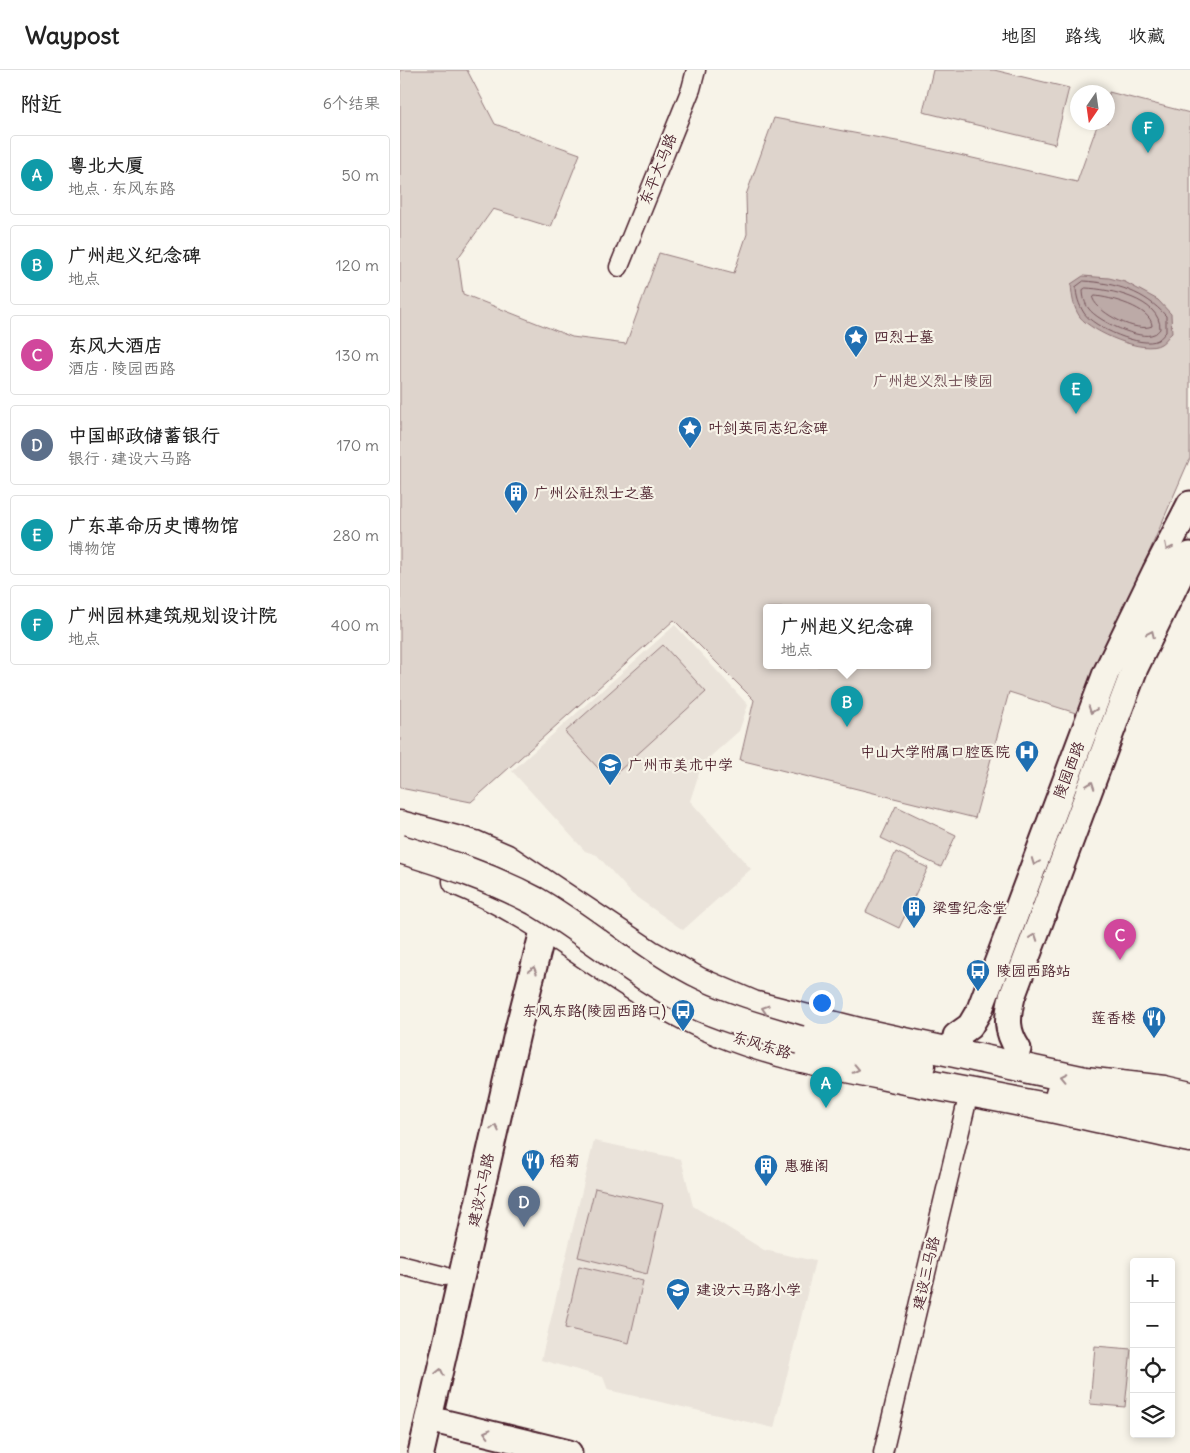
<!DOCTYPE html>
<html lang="zh">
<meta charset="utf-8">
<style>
body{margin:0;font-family:Delius,"LXGW WenKai TC",sans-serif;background:#f2f2f2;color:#222}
.controls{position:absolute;right:15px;bottom:15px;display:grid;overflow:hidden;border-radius:5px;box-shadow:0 2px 8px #0003}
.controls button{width:45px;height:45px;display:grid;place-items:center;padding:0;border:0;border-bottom:1px solid #e0e0e0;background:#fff;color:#222;font:25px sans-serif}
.compass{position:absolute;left:670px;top:15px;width:45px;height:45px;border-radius:50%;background:#fff;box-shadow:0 2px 8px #0003;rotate:193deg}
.you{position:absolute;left:421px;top:932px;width:18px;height:18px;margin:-12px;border:4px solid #fff;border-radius:50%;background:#1a73e8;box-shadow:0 0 0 8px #1a73e833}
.badge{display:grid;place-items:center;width:32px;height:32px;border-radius:50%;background:#ea580c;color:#fff;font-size:16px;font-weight:700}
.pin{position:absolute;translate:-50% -41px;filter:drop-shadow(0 1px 2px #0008)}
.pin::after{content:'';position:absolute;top:26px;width:18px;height:15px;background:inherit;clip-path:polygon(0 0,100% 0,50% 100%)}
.popup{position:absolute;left:363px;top:534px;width:168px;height:65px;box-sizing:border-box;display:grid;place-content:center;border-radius:5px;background:#fff;filter:drop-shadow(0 1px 4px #0005);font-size:16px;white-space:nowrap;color:#767676}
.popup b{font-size:19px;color:#222}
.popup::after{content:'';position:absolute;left:50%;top:100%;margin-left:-10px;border:10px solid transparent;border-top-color:#fff}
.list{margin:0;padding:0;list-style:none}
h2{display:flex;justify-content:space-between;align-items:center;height:65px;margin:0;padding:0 20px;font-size:21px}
h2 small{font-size:16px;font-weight:400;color:#767676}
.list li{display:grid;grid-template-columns:32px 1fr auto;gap:15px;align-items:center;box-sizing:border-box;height:80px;margin:0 10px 10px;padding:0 10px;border:1px solid #e0e0e0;border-radius:5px}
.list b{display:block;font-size:19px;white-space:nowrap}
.list p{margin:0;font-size:16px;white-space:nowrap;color:#767676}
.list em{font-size:16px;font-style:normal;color:#767676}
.icon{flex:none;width:28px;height:28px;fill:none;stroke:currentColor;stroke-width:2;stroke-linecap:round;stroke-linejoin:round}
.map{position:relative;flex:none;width:790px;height:1383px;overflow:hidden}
header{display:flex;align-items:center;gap:30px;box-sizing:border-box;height:70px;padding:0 25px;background:#fff;border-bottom:1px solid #e0e0e0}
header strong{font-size:24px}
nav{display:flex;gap:28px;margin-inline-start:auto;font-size:18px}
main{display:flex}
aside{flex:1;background:#fff}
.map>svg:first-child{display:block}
.built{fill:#eae3da}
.green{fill:#ded4cc;stroke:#947a7c;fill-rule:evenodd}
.water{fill:#bcaaa7;stroke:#8e7275}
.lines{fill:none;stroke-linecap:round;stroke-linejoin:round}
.shore{stroke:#78575d;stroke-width:1}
.street-casing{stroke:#4a1f2b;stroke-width:21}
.secondary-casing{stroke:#4a1f2b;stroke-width:29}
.primary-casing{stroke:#4a1f2b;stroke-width:31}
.highway-casing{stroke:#4a1f2b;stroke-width:31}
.street{stroke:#f7f3e8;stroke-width:18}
.secondary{stroke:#f7f3e8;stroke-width:25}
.primary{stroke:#f7f3e8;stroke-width:28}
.highway{stroke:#f7f3e8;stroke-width:28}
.highway-bridge-casing{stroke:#4a1f2b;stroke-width:31;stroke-linecap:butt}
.highway-bridge{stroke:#f7f3e8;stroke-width:28}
.oneway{stroke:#a0898a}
.labels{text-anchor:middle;stroke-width:4.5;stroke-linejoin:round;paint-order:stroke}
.street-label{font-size:15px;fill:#4a1f2b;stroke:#f7f3e8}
.poi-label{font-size:15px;fill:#4a1f2b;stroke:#f7f3e8;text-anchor:start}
.park-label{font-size:15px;fill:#6f4c53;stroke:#f7f3e8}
</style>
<header>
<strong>Waypost</strong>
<nav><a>地图</a><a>路线</a><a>收藏</a></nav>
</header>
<main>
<aside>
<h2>附近<small>6个结果</small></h2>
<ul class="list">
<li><span class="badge" style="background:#0f9aa8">A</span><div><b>粤北大厦</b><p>地点 · 东风东路</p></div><em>50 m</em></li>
<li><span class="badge" style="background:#0f9aa8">B</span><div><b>广州起义纪念碑</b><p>地点</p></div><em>120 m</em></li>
<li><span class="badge" style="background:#d1479c">C</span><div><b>东风大酒店</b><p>酒店 · 陵园西路</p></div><em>130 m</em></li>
<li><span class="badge" style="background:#5c6f8a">D</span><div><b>中国邮政储蓄银行</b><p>银行 · 建设六马路</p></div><em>170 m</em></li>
<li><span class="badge" style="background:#0f9aa8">E</span><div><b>广东革命历史博物馆</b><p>博物馆</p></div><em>280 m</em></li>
<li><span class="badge" style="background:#0f9aa8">F</span><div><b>广州园林建筑规划设计院</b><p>地点</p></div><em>400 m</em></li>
</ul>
</aside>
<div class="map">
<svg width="790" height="1383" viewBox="0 0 790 1383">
<rect width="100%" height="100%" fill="#f7f3e8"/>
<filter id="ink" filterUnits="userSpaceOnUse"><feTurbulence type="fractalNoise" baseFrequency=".02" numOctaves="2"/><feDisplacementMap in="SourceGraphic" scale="10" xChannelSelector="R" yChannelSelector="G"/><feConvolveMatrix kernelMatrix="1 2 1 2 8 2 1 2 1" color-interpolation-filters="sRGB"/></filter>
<g filter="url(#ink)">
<g class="built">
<polygon points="275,555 348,635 339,661 302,694 290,731 351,799 283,860 232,824 197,785 185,781 112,701"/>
<polygon points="194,1071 281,1089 293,1136 364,1180 415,1191 374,1358 208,1320 203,1307 141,1290"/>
</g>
<g class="green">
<path d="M 0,0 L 67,0 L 95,54 L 180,84 L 151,157 L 93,139 L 58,188 L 63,224 L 172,267 L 226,274 L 259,183 L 334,203 L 347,164 L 346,125 L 374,48 L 507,73 L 677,112 L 698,53 L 708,52 L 709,22 L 790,43 L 790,388 L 679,644 L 609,622 L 575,748 L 340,690 L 354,630 L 274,550 L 71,732 L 0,718 ZM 367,538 L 527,538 L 527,596 L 367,596 Z"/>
<polygon points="533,0 594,0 669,18 655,74 523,42"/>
<polygon points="263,575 306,622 209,710 165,662"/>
<polygon points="496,736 556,765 541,797 481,768"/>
<polygon points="496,782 528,798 499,858 466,842"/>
<polygon points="195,1118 263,1134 247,1204 178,1187"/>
<polygon points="179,1196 243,1211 229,1273 165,1258"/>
<polygon points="695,1276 731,1279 725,1337 690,1334"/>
</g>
<path class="water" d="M 683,206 L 709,208 L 725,212 L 758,230 L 771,244 L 772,263 C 768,266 765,272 761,274 C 744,285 692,262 680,247 C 673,237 672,226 671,214 Z"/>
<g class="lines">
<g class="shore">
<path d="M 684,211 C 716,213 745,222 766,246 L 766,262 C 764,264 761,268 758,270 C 742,279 693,257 684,243 C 679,235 676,226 676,217 Z"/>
<path d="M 686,218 C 709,219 761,229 760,259 C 759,260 756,264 754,264 C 740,271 698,251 689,239 C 685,234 683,227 683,220 Z"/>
<path d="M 695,226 C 709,227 752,238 752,256 C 737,263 699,244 693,229 Z"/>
</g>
<g class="street-casing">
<g id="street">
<polyline points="219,197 291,19 296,0"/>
<polyline points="0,1195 44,1206"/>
<polyline points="483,1383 569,1023"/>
</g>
</g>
<g class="secondary-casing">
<g id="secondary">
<polyline points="556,966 570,956 580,939 706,603 755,502 790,434"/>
<path d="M 618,979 C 606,961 607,948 612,927 L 735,598 L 790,485"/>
<polyline points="29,1349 169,1383"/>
<polyline points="21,1383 119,955 144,857 143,838"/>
</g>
</g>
<g class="primary-casing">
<path id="primary" d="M 57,811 C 152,849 226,924 320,962 C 381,987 447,998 511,1011 C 566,1022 620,1031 674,1043 C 713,1051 751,1060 790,1068"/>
</g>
<g class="highway-casing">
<g id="highway">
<polyline points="0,755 75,775 105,788 249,884 299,912 353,935 463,963 685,1011 764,1020 790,1026"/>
<polyline points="400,970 521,995"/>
<polyline points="660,1024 790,1051"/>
</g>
</g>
<use href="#street" class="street"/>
<use href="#secondary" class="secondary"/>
<use href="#primary" class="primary"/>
<use href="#highway" class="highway"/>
<g class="highway-bridge-casing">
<path id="highway-bridge" d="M 0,779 C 46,793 92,808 135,831 C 189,862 235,906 292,933 C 326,949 363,959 400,970"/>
</g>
<use href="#highway-bridge" class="highway-bridge"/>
</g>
<defs><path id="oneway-chevron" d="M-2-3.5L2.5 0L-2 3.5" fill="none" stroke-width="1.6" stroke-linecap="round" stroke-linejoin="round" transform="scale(1.25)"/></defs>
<g class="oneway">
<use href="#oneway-chevron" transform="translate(768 477) rotate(117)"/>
<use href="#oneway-chevron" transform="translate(751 564) rotate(-65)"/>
<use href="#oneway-chevron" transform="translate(692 640) rotate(110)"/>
<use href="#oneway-chevron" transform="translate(691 715) rotate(-70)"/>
<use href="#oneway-chevron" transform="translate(635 792) rotate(111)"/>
<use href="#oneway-chevron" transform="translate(634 867) rotate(-70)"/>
<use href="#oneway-chevron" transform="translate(133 900) rotate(-75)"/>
<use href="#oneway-chevron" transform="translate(365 939) rotate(-162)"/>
<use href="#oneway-chevron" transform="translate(456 999) rotate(12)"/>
<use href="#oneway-chevron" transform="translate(664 1007) rotate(-168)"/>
<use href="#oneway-chevron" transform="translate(95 1058) rotate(-77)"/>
<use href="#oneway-chevron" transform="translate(40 1302) rotate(-77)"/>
<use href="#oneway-chevron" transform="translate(87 1363) rotate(-166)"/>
</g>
</g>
<defs>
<g id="sight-pin" transform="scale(1.25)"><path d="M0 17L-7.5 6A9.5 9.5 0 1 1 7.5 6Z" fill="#1f6fb2" stroke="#f7f3e8"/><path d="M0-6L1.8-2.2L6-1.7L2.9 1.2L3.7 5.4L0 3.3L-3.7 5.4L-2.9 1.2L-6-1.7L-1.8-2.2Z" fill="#fff"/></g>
<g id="building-pin" transform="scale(1.25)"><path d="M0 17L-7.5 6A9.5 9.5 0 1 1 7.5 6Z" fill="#1f6fb2" stroke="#f7f3e8"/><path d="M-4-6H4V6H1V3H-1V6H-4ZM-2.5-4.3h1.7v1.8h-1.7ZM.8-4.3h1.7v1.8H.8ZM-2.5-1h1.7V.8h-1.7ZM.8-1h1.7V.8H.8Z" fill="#fff"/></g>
<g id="hospital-pin" transform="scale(1.25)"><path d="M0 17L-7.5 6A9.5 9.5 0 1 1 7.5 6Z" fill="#1f6fb2" stroke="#f7f3e8"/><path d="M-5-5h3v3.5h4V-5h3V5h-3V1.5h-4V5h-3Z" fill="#fff"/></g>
<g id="school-pin" transform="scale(1.25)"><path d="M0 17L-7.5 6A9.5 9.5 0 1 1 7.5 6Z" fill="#1f6fb2" stroke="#f7f3e8"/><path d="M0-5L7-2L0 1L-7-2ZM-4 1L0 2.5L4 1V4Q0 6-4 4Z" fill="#fff"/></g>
<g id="bus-pin" transform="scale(1.25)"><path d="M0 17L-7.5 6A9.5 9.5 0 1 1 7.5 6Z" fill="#1f6fb2" stroke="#f7f3e8"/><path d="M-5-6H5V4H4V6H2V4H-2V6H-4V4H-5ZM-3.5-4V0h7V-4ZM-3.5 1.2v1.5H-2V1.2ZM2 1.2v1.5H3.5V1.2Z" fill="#fff"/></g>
<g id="restaurant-pin" transform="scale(1.25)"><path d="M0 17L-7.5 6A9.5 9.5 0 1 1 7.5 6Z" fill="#1f6fb2" stroke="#f7f3e8"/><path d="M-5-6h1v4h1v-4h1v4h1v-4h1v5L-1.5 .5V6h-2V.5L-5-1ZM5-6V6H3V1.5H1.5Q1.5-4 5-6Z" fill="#fff"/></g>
</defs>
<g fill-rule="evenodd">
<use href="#sight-pin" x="456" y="267"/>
<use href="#sight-pin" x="290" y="358"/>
<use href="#building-pin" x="116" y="423"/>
<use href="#hospital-pin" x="627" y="682"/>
<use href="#school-pin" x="210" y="695"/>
<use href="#building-pin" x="514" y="838"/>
<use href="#bus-pin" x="578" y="901"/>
<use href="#bus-pin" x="283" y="941"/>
<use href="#restaurant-pin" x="754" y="948"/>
<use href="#restaurant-pin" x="133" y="1091"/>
<use href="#building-pin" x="366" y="1096"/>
<use href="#school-pin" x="278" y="1220"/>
</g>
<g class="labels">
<g class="street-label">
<text transform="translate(258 99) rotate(-68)" y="5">东平大马路</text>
<text transform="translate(669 700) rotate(-69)" y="5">陵园西路</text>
<text transform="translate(362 975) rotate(17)" y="5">东风东路</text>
<text transform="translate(81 1120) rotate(-78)" y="5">建设六马路</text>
<text transform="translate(526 1203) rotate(-77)" y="5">建设三马路</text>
</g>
<g class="poi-label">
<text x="474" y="272">四烈士墓</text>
<text x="308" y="363">叶剑英同志纪念碑</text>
<text x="134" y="428">广州公社烈士之墓</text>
<text x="610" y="687" text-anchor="end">中山大学附属口腔医院</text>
<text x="228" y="700">广州市美术中学</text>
<text x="532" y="843">梁雪纪念堂</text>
<text x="596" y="906">陵园西路站</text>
<text x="266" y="946" text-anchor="end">东风东路(陵园西路口)</text>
<text x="736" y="953" text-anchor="end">莲香楼</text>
<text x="150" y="1096">稻菊</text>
<text x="384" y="1101">惠雅阁</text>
<text x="296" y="1225">建设六马路小学</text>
</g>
<g class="park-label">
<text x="533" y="316">广州起义烈士陵园</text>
</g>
</g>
</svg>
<div class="controls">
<button>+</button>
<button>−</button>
<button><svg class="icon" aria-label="locate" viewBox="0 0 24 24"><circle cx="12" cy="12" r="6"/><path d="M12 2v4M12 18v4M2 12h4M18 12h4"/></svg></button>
<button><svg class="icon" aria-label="layers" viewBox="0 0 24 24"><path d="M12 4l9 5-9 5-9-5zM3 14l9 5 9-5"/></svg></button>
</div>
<svg class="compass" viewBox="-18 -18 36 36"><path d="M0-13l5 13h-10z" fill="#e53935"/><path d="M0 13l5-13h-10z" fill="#767676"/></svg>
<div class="you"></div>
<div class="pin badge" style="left:426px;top:1038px;background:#0f9aa8">A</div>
<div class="pin badge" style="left:447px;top:657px;background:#0f9aa8">B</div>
<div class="popup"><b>广州起义纪念碑</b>地点</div>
<div class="pin badge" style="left:720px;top:890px;background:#d1479c">C</div>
<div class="pin badge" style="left:124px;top:1157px;background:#5c6f8a">D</div>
<div class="pin badge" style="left:676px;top:344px;background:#0f9aa8">E</div>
<div class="pin badge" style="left:748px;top:83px;background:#0f9aa8">F</div>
</div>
</main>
